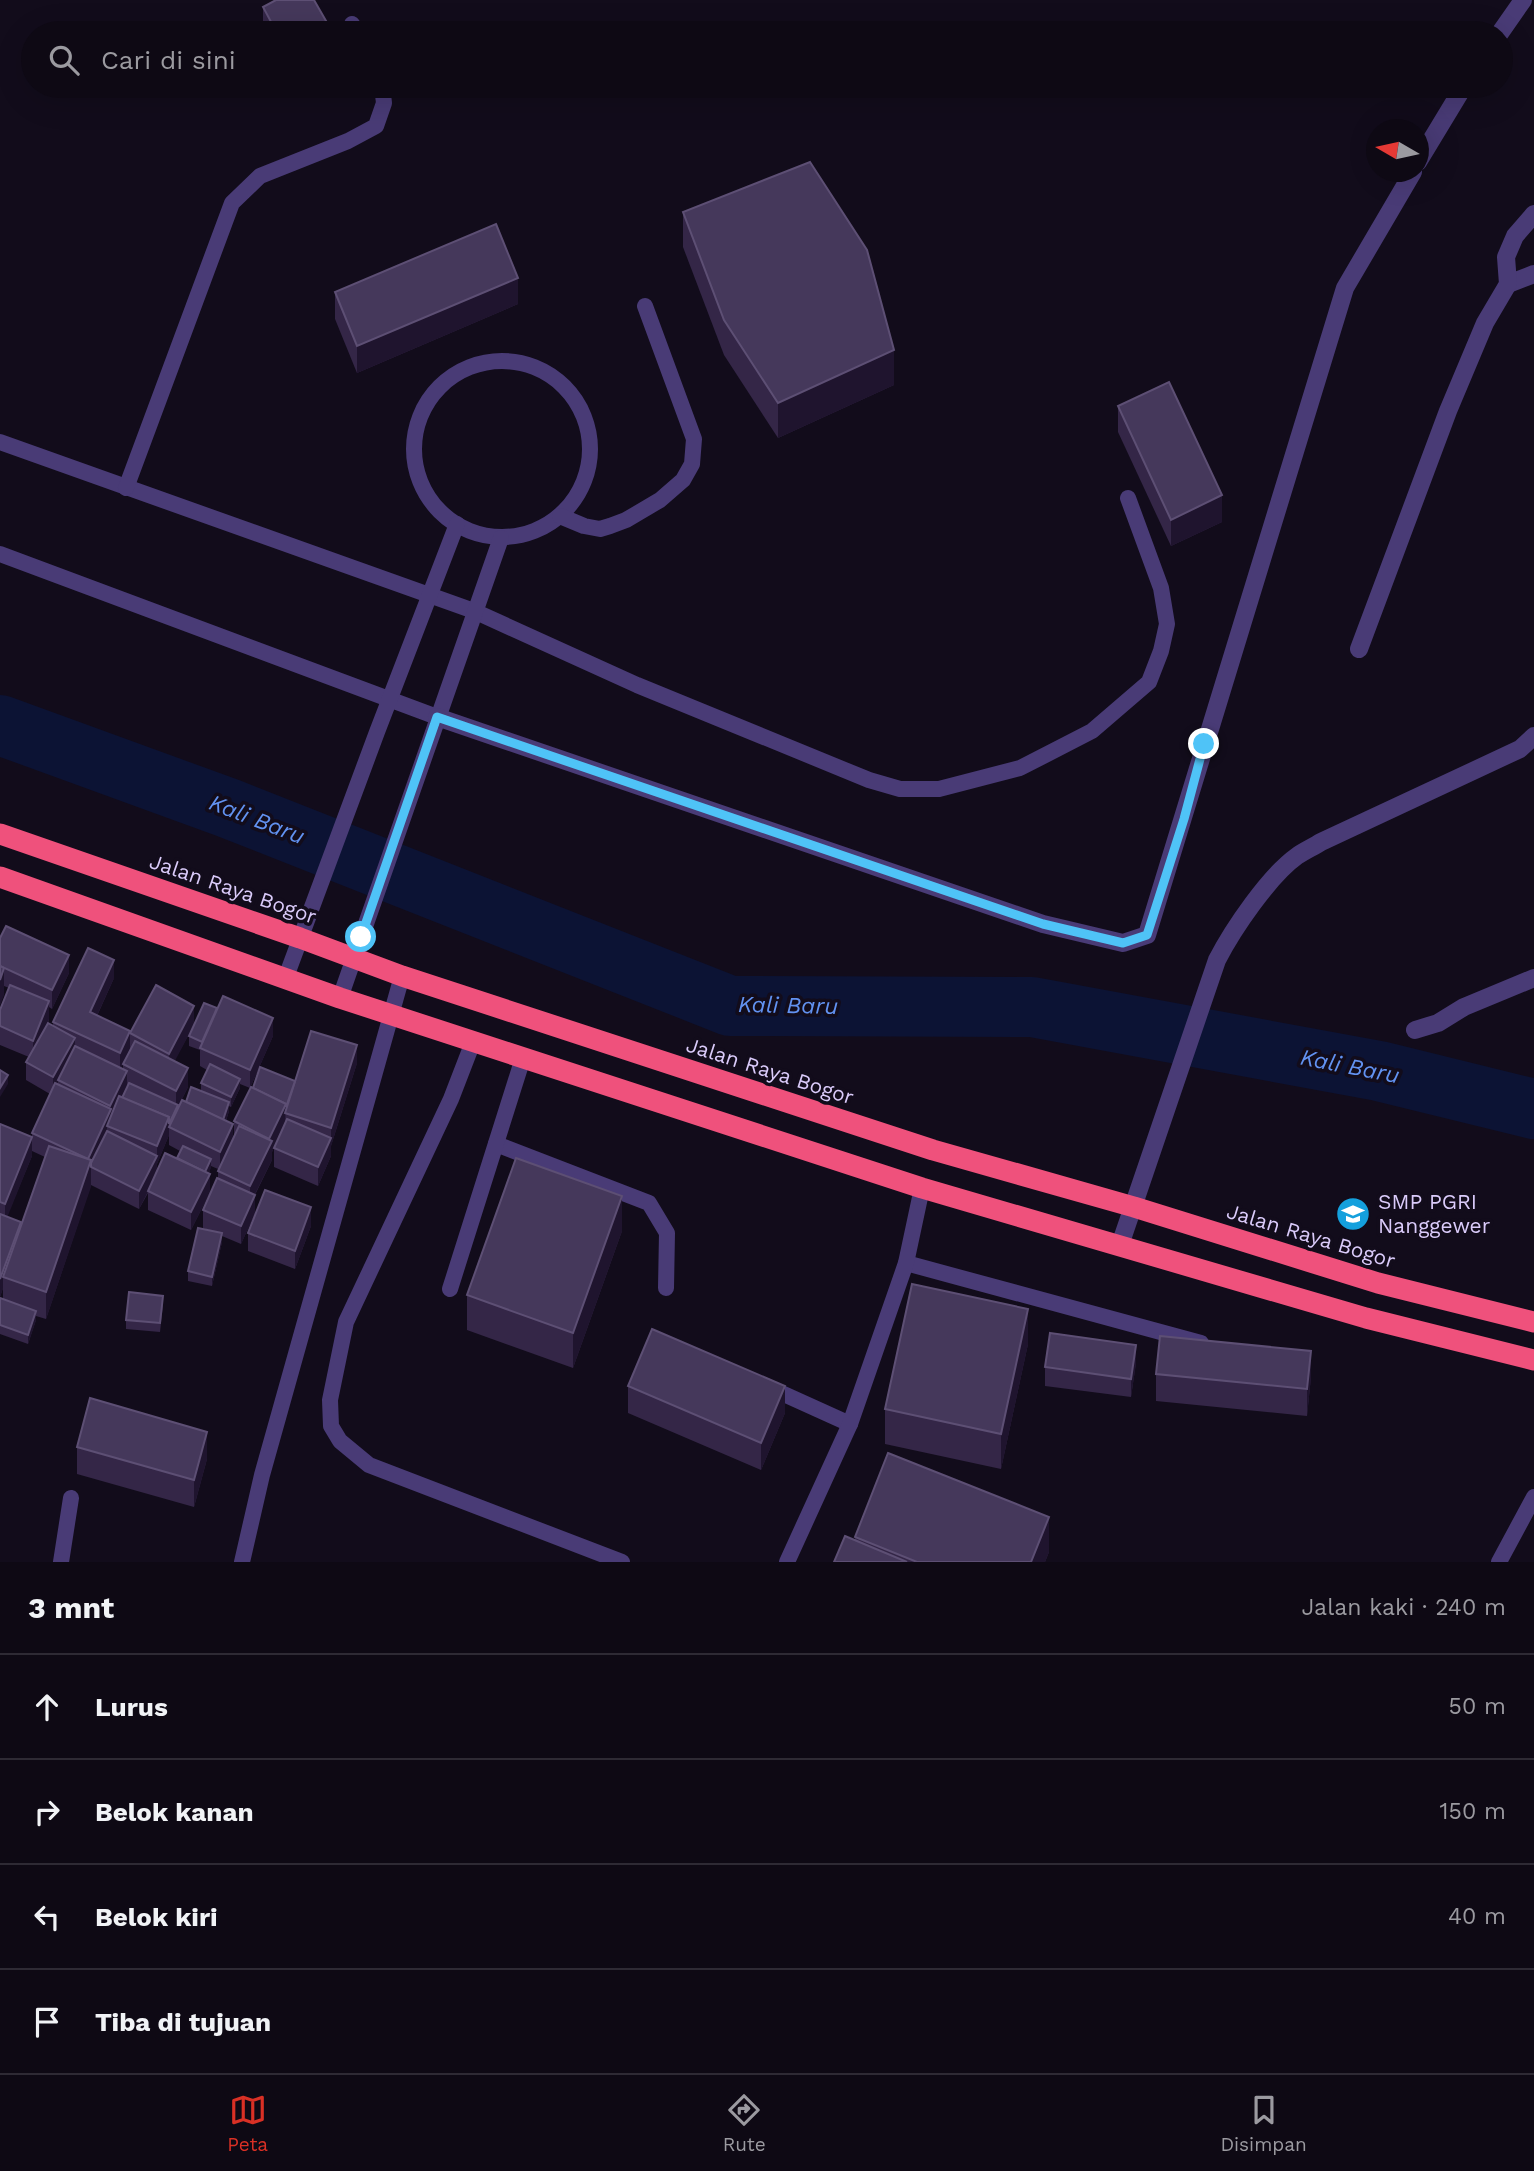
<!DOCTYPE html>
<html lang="id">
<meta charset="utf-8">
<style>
body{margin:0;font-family:"Work Sans",sans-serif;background:#17121d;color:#f1f3f6}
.compass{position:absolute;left:1366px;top:119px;width:63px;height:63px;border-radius:50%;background:#0e0914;box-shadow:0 7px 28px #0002;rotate:279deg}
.stop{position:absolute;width:21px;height:21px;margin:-16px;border:5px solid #4fc3f7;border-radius:50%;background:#fff}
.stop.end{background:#4fc3f7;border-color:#fff;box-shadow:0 2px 7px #0008}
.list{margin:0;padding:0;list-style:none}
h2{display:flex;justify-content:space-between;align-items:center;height:91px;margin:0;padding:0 28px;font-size:30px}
h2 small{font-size:23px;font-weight:400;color:#9b9aa0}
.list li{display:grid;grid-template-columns:46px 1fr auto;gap:21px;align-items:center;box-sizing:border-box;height:105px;padding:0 28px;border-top:2px solid #2e2a34}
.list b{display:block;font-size:26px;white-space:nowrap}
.list em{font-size:23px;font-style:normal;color:#9b9aa0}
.icon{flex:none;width:38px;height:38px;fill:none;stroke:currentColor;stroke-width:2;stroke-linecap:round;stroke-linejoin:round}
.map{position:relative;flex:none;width:1534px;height:1562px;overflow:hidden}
.search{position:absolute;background:#0e0914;box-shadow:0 7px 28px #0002;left:21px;right:21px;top:21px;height:77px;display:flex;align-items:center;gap:18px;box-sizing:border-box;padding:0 24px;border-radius:38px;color:#9b9aa0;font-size:26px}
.sheet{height:511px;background:#0e0914}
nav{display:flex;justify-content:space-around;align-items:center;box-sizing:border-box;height:98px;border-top:2px solid #2e2a34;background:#0e0914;font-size:19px;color:#9b9aa0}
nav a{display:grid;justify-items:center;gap:4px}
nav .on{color:#d93025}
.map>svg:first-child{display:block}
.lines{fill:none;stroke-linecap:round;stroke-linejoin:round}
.river{stroke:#0c1334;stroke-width:60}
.lane{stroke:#493b76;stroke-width:16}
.street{stroke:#493b76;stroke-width:18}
.highway{stroke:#ef517c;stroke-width:21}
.wall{fill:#342647;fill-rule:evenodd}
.shaded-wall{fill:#1f142e}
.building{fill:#45385b;stroke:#5d4f74;stroke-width:2}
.route{stroke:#4fc3f7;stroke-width:9}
.labels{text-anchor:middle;stroke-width:7;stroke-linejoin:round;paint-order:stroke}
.street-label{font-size:21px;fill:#dacbfa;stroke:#120c1b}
.poi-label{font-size:21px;fill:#dacbfa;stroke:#120c1b;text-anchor:start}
.water-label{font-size:23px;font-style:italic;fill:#6292f1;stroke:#120c1b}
</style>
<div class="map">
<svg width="1534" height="1562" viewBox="0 0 1534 1562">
<rect width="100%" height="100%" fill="#120c1b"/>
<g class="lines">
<polyline class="river" points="0,725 228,808 730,1006 1032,1007 1379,1071 1534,1109"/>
<g class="lane">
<polyline points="352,24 357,33"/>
<circle cx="502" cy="449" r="88"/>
<polyline points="0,442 474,611 637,685 869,780 900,789 939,789 1020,768 1092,731 1149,682 1161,651 1167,624 1161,588 1128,498"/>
<polyline points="126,488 232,203 260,176 348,141 376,126 384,103 382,86"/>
<polyline points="560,516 584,526 600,529 610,526 626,520 660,500 683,480 692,464 694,439 645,306"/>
<polyline points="0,554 437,717"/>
<polyline points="286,977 377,732 457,524"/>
<polyline points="340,998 501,538"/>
<polyline points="473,1042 451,1099 346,1322 330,1400 331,1426 340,1441 369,1465 622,1562"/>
<polyline points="496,1144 649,1203 667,1233 666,1288"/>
<polyline points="906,1263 1201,1343"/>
<polyline points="450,1289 523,1058"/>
<polyline points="766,1386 850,1424"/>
<polyline points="61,1562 71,1498"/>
<polyline points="242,1562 262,1475 402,976"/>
<polyline points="787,1562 850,1424 906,1263 922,1188"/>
<polyline points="1499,1562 1534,1497"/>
</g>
<g class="street">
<polyline points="1500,33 1523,0"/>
<polyline points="1418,162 1464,86"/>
<polyline points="1508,284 1534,274"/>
<polyline points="1359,649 1448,411 1485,323 1508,284 1506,257 1515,236 1534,214"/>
<polyline points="437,717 1043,924 1123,943 1147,935 1345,288 1413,172"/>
<polyline points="1415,1030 1438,1023 1464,1007 1534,978"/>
<path d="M 1120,1245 L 1217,960 C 1233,929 1269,876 1297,856 C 1304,851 1313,847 1321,842 L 1520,749 L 1534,736"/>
</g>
<g class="highway">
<polyline points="0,834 300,938 402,976 933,1150 1134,1207 1378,1283 1534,1322"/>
<polyline points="0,877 340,998 922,1188 1366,1318 1534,1360"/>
</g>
</g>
<g class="wall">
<polygon points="263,7 333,33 267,33 263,25"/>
<polygon points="296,86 321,86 302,96"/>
<polygon points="683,212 894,385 778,438 724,355 683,247"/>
<polygon points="335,292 518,304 357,373 335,319"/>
<polygon points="1118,406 1222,522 1171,546 1118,432"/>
<path d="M 0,938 L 69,973 L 52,1009 L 49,1007 L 49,1019 L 48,1024 L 53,1026 L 53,1022 L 114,978 L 97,1016 L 130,1049 L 121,1068 L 123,1069 L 123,1064 L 130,1050 L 130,1033 L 194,1024 L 273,1036 L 250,1088 L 240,1084 L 240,1088 L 231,1107 L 229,1106 L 229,1111 L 226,1121 L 233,1138 L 234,1135 L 234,1121 L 253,1088 L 295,1081 L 357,1063 L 331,1146 L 331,1156 L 318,1186 L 274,1167 L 274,1148 L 285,1124 L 272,1152 L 272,1160 L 255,1195 L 255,1213 L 241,1244 L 222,1236 L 222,1242 L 212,1286 L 188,1281 L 188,1271 L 209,1230 L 203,1228 L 203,1210 L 218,1178 L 218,1169 L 211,1166 L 209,1173 L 210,1192 L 191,1230 L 148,1210 L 148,1193 L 139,1209 L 91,1185 L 46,1319 L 36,1316 L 36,1320 L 28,1344 L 0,1334 L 0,1298 L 3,1299 L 3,1288 L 0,1297 L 0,1124 L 32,1156 L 7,1216 L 21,1226 L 45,1157 L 32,1151 L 32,1133 L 50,1094 L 26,1080 L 26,1062 L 29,1057 L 0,1045 L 0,1010 L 9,988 L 4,986 L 4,995 ZM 193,1027 L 189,1036 L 189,1046 L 200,1050 L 200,1066 L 207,1070 L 201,1083 L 201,1091 L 178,1109 L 178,1107 L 188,1087 L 174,1061 ZM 169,1135 L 169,1145 L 180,1151 L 177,1158 L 157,1171 L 157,1164 Z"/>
<polygon points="311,1226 295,1269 248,1251 248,1233"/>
<polygon points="622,1231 573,1368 467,1330 467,1295"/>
<polygon points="163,1305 160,1332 126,1329 126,1320"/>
<polygon points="1028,1344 1001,1469 885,1444 885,1409"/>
<polygon points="1136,1363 1131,1397 1045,1386 1045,1367"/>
<polygon points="1156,1374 1311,1377 1307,1416 1156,1401"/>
<polygon points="628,1386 785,1413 761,1470 628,1413"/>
<polygon points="77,1447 207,1459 194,1507 77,1474"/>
<polygon points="855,1537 1049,1552 1045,1562 834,1562 855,1540"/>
</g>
<g class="shaded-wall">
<polygon points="302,86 321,86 302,96"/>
<polygon points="518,278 518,304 357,373 357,346"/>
<polygon points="894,350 894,385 778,438 778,403"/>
<polygon points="1222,495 1222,522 1171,546 1171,520"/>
<polygon points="69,955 69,973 52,1009 52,990"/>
<polygon points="114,960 114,978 90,1031 90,1012"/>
<polygon points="4,968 4,995 0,1006 0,980"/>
<polygon points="49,1001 49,1019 33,1059 33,1041"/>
<polygon points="194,1006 194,1025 169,1072 169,1054"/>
<polygon points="273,1018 273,1036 250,1088 250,1070"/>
<polygon points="130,1031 130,1049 120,1071 120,1053"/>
<polygon points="75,1038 75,1056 58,1080 58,1085 53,1095 53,1077"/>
<polygon points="357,1045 357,1063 331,1146 331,1128"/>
<polygon points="188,1068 188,1087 178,1107 178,1114 169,1127 169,1124 176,1108 176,1091"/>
<polygon points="127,1071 127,1089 107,1126 107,1135 91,1167 91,1187 46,1319 46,1292 88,1159 110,1111 110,1106"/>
<polygon points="8,1075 8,1084 0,1097 0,1088"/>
<polygon points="240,1079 240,1088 231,1107 231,1097"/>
<polygon points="229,1102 229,1111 222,1132 222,1123"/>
<polygon points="286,1104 285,1124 272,1152 272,1160 250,1204 250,1186 269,1146 269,1139"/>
<polygon points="169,1117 169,1135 157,1164 157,1174 139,1209 139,1191 157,1156 157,1146"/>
<polygon points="233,1124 233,1142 220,1170 220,1152"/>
<polygon points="32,1137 32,1156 5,1223 5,1204"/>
<polygon points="331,1138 331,1156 318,1186 318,1167"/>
<polygon points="211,1159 211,1168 204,1184 204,1175"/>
<polygon points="210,1174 210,1192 191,1230 191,1212"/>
<polygon points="255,1195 255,1213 241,1244 241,1226"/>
<polygon points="622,1196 622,1231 573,1368 573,1333"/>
<polygon points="311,1207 311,1226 295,1269 295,1251"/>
<polygon points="21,1222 21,1240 3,1277 3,1288 0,1297 0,1279"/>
<polygon points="222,1233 222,1242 212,1286 212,1277"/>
<polygon points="1028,1309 1028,1344 1001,1469 1001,1434"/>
<polygon points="36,1311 36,1320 28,1344 28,1335"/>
<polygon points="1136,1345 1136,1363 1131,1397 1131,1379"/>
<polygon points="1311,1351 1311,1377 1307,1416 1307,1389"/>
<polygon points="785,1386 785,1413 761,1470 761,1443"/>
<polygon points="207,1432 207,1459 194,1507 194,1480"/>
<polygon points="1049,1517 1049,1552 1045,1562 1031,1562"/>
</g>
<g class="building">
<polygon points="276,0 314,0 333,33 277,33 263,7"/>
<polygon points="810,162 867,250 894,350 778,403 724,320 683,212"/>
<polygon points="496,224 518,278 357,346 335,292"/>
<polygon points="1169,382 1222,495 1171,520 1118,406"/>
<polygon points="6,926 69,955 52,990 0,966 0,938"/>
<polygon points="88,948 114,960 90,1012 130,1031 120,1053 53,1022"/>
<polygon points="0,966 4,968 0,980"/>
<polygon points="10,985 49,1001 33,1041 0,1026 0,1010"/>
<polygon points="156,985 194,1006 169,1054 130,1033"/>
<polygon points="223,996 273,1018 250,1070 200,1048"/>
<polygon points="204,1003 217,1008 202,1042 189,1036"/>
<polygon points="48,1023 75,1038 53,1077 26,1062"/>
<polygon points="311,1031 357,1045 331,1128 285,1113"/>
<polygon points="135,1041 188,1068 176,1091 123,1064"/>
<polygon points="75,1046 127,1071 110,1106 58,1080"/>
<polygon points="210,1064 240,1079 231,1097 201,1083"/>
<polygon points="260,1067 295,1081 286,1107 286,1104 253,1088"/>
<polygon points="0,1070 8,1075 0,1088"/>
<polygon points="55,1083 111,1109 88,1159 32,1133"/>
<polygon points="129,1083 178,1105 169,1124 169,1117 122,1098"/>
<polygon points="191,1087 229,1102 223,1120 186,1102"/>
<polygon points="251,1087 286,1104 269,1139 234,1121"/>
<polygon points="119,1096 169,1117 157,1146 107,1126"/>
<polygon points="182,1100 233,1124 220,1152 169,1127"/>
<polygon points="287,1119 331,1138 318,1167 274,1148"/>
<polygon points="0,1124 32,1137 5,1204 0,1202"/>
<polygon points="239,1126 272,1141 250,1186 218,1171"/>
<polygon points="107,1131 157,1156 139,1191 91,1167 91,1163"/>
<polygon points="49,1146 91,1160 46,1292 3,1277"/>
<polygon points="183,1146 211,1159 205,1172 177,1158"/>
<polygon points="165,1153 210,1174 191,1212 148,1191"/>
<polygon points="516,1158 622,1196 573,1333 467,1295"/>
<polygon points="217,1178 255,1195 241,1226 203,1210"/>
<polygon points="265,1190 311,1207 295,1251 248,1233"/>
<polygon points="0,1214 21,1222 0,1279"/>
<polygon points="198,1228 222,1233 212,1277 188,1271"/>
<polygon points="912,1284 1028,1309 1001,1434 885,1409"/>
<polygon points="129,1292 163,1296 160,1323 126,1320"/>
<polygon points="0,1298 36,1311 28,1335 0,1325"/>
<polygon points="652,1329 785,1386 761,1443 628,1386"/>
<polygon points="1050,1333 1136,1345 1131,1379 1045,1367"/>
<polygon points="1160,1336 1311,1351 1307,1389 1156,1374"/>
<polygon points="90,1398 207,1432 194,1480 77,1447"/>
<polygon points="888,1453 1049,1517 1031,1562 917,1562 855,1537"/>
<polygon points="845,1536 907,1562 834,1562"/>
</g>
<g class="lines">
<polyline class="route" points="361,937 437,717 1043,924 1123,943 1147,935 1184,819 1204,744"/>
</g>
<defs>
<g id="school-disc" transform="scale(1.75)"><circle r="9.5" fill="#14a0dd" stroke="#120c1b"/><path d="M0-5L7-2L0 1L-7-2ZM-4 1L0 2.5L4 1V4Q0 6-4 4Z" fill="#fff"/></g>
</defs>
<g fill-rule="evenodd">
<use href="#school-disc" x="1353" y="1214"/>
</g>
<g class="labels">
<g class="street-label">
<text transform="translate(233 889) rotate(19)" y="7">Jalan Raya Bogor</text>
<text transform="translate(770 1071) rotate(18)" y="7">Jalan Raya Bogor</text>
<text transform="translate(1311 1236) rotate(17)" y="7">Jalan Raya Bogor</text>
</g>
<g class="poi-label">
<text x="1378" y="1209">SMP PGRI<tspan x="1378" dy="24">Nanggewer</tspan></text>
</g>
<g class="water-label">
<text transform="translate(257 819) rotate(21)" y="8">Kali Baru</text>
<text transform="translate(788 1005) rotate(1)" y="8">Kali Baru</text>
<text transform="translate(1350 1066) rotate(11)" y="8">Kali Baru</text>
</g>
</g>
</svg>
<svg class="compass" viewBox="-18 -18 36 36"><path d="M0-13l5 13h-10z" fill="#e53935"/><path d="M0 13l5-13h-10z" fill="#9b9aa0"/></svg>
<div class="stop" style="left:361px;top:937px"></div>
<div class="stop end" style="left:1204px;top:744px"></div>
<div class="search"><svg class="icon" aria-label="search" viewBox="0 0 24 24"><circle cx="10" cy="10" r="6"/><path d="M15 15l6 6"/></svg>Cari di sini</div>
</div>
<section class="sheet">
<h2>3 mnt<small>Jalan kaki · 240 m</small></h2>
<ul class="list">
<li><svg class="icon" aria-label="ahead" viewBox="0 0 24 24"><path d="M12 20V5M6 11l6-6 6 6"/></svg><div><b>Lurus</b></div><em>50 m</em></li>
<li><svg class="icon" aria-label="right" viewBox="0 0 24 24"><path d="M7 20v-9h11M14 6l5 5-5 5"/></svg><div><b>Belok kanan</b></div><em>150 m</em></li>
<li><svg class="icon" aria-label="left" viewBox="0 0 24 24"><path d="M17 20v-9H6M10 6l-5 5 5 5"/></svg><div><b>Belok kiri</b></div><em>40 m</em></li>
<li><svg class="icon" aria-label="arrive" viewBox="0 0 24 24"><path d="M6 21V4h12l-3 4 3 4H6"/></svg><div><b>Tiba di tujuan</b></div></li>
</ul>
</section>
<nav>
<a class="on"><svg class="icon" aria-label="map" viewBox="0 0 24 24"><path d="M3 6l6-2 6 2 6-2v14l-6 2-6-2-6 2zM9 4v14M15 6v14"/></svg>Peta</a>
<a><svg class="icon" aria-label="directions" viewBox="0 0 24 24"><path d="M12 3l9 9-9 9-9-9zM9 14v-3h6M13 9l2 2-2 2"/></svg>Rute</a>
<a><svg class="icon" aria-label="saved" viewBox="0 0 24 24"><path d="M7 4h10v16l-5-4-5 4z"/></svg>Disimpan</a>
</nav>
